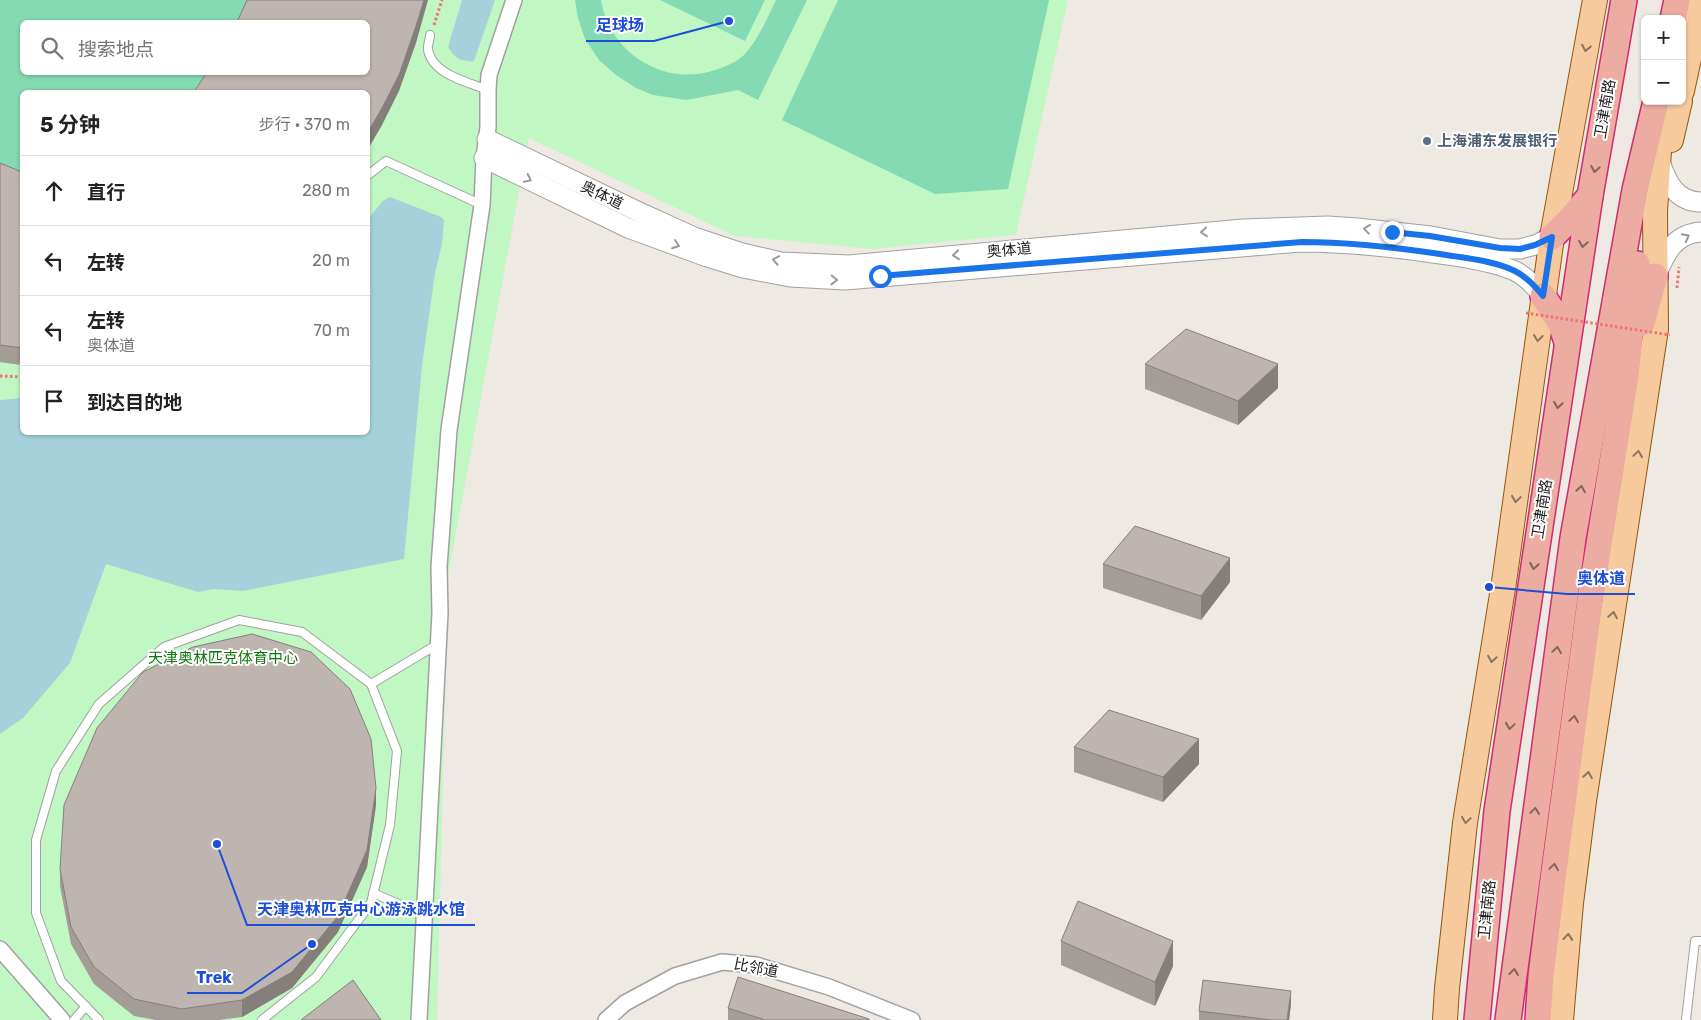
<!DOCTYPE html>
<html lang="zh">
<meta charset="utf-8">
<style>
body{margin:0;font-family:Rubik,"Noto Sans SC",sans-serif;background:#f6f6f6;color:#222}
.controls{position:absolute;right:15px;top:15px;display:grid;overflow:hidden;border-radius:8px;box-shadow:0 1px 4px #0004}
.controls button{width:45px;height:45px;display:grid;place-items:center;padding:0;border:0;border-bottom:1px solid #e0e0e0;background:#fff;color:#222;font:25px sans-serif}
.stop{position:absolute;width:15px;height:15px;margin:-11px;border:4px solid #1a73e8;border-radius:50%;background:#fff}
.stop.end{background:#1a73e8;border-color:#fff;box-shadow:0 1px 5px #0008}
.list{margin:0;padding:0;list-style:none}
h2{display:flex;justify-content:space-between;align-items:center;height:65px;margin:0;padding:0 20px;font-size:21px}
h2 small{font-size:16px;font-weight:400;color:#767676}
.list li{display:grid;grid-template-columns:32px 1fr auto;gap:15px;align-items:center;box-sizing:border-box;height:70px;padding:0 20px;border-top:1px solid #e0e0e0}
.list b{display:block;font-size:19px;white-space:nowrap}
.list p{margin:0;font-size:16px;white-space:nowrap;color:#767676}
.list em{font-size:16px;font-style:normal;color:#767676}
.icon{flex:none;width:28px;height:28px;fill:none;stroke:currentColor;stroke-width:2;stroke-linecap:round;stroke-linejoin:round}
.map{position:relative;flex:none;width:1701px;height:1020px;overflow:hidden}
.search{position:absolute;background:#fff;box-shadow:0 1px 4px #0004;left:20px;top:20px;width:350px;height:55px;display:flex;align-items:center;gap:12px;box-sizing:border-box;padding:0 18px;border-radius:8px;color:#767676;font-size:19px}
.panel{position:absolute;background:#fff;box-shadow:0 1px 4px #0004;left:20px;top:90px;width:350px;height:345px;border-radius:8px}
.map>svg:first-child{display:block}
.park{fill:#c1f7c2;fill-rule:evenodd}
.pitch{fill:#84dab2;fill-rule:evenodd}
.water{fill:#a5d2da}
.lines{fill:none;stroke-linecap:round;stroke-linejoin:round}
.service-casing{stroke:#a1a1a1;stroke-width:10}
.minor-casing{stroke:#a1a1a1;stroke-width:18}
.tertiary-casing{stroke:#a1a1a1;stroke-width:21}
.primary-casing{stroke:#8f5807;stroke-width:26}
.trunk-casing{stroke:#d02b70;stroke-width:28}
.path{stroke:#f3726f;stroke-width:3;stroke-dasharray:2.5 2.5;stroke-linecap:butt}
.service{stroke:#fff;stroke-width:8}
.minor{stroke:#fff;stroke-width:15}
.tertiary{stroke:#fff;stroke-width:19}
.primary{stroke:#f7ca9e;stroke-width:24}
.trunk{stroke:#ecaca1;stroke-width:25}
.path-bridge{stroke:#f3726f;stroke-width:3;stroke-dasharray:2.5 2.5;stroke-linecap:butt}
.wall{fill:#a39c97}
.shaded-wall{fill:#857f7b}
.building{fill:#beb5b0;stroke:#857f7b}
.oneway{stroke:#8a745e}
.oneway2{stroke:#84645f}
.oneway3{stroke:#999}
.route{stroke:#1a73e8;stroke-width:6}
.service-dot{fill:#5c6f8a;stroke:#fff;stroke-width:2}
.labels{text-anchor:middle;stroke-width:4;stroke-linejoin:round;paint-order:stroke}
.street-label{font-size:15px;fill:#1d1d1d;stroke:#fff}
.service-label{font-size:15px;font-weight:bold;fill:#4e5e75;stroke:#fff;text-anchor:start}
.park-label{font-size:15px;fill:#107611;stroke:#fff}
.leader{fill:none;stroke:#1d4ed8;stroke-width:2}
.callout-dot{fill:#1d4ed8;stroke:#fff;stroke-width:2}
.callout-label{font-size:16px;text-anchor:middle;font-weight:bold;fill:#1d4ed8;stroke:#fff;stroke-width:4;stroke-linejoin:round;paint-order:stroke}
</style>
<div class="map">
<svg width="1701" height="1020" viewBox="0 0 1701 1020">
<rect width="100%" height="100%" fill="#eee9e3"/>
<path class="park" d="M 0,0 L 1068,0 L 1016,235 L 870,249 L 735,236 L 529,138 L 448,576 L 437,1020 L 0,1020 ZM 22,22 L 368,22 L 368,72 L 22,72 ZM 22,92 L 368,92 L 368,432 L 22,432 Z"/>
<g class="pitch">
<path d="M 0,0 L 428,0 L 382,125 L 368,149 L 368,92 L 22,92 L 22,365 L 0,362 ZM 22,22 L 368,22 L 368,72 L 22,72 Z"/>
<path d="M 575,0 L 601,0 C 609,52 662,86 712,71 C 722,68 735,63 743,56 C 758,40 767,19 776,0 L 807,0 L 758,100 L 738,90 L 686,100 L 653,95 L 636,88 L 616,75 L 599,60 L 585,39 L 578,18 Z"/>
<polygon points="660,0 765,0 745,41"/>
<polygon points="838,0 1049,0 1008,189 935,194 782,120"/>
</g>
<g class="water">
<path d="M 462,0 L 495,0 L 474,61 C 463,63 453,57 448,47 Z"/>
<polygon points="390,197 441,217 444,220 442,244 435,273 422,366 404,559 243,591 213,589 198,592 106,564 70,663 23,718 0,734 0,400 22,398 22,432 368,432 368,219 383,201"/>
</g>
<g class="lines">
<g class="service-casing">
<g id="service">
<path d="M 430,35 C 430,40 427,46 428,50 C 433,75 468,82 488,90"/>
<polyline points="368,175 386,161 482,205"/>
<polyline points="371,684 438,644"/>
<polyline points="373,893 424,915"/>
<polyline points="74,1020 86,1006"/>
<polyline points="99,1020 61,981 36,913 36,840 56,771 99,704 164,647 239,620 302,632 371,684 397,751 390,825 371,903 316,977 262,1020"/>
<polyline points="1686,1020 1695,941 1701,941"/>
</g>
</g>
<g class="minor-casing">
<g id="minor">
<polyline points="0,949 62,1020"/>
<polyline points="419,1020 440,613 439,567 449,430 482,205 484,158 488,127 488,90 489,75 514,0"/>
<polyline points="606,1020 625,1003 675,976 722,962 756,965 829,987 912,1020"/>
</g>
</g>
<g class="tertiary-casing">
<g id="tertiary">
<polyline points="487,139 637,211 694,237 742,253 781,262 849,265 1243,229 1328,226 1357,228 1431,236 1500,249 1520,249 1535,245 1552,237"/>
<path d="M 484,158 L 628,228 L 707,257 L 743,268 L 790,277 L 845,280 L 1301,242 C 1348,242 1393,247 1440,254 C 1464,257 1492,261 1515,271 C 1527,277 1535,286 1543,296"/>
<path d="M 1660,161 C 1666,181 1676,202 1701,202"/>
<path d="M 1656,275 C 1666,253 1674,234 1701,232"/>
</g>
</g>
<g class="primary-casing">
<g id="primary">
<polyline points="1682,91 1701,3"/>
<polyline points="1671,140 1680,101"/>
<polyline points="1445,1020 1447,988 1465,823 1504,582 1552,237 1595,0"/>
<polyline points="1561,1020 1571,903 1584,801 1656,329 1655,211 1662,106"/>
</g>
</g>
<g class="trunk-casing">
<g id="trunk">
<polyline points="1673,19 1677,0"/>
<polyline points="1552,237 1570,219 1590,196"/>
<polyline points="1543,296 1561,324 1567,342"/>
<polyline points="1642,323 1655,276"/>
<polyline points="1477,1020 1497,811 1590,196 1624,0"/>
<polyline points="1508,1020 1573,538 1635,190 1656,101"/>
<polyline points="1538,1020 1541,976 1553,879 1590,600 1626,376 1637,264"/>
</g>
</g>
<g class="path">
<polyline points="434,25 442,0"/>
<polyline points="1677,288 1679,267"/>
<polyline points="0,376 22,377"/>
</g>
<use href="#service" class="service"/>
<use href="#minor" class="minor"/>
<use href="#tertiary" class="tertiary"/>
<use href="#primary" class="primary"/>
<use href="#trunk" class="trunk"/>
<polyline class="path-bridge" points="1526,313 1670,335"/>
</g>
<g class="wall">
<polygon points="0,163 22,172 22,365 0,362"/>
<polygon points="1145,364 1278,388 1238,425 1145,389"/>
<polygon points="1103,564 1230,582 1201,620 1103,588"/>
<polygon points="1074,747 1199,764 1163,802 1074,772"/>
<polygon points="376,805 367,867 338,932 292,988 242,1017 219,1020 156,1020 134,1016 94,984 71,944 60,886 60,869"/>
<polygon points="1061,941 1173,966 1155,1006 1061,965"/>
<polygon points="1291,1004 1289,1020 1199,1020 1199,1011"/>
<polygon points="728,1008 869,1020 728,1020"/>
</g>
<g class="shaded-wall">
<polygon points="424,0 428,0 416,43 399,91 382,125 368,149 368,132"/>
<polygon points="1278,364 1278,388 1238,425 1238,401"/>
<polygon points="1230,558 1230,582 1201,620 1201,596"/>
<polygon points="1199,739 1199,764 1163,802 1163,777"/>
<polygon points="376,788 376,805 367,867 338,932 292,988 242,1017 242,1000"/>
<polygon points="1173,941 1173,966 1155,1006 1155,982"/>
<polygon points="1291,991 1291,1004 1289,1020 1287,1020"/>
</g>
<g class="building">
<polygon points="247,0 424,0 416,26 399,75 382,108 368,132 368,92 194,92 207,72 368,72 368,22 237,22"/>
<polygon points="0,163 22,172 22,348 0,345"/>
<polygon points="1186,329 1278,364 1238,401 1145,364"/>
<polygon points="1135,526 1230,558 1201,596 1103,564"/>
<polygon points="252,634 311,652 350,689 371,739 376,788 367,850 338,916 292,972 242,1000 182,1009 134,999 94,967 71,927 60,869 64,805 97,728 143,672 193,647"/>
<polygon points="1109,710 1199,739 1163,777 1074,747"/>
<polygon points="1078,901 1173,941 1155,982 1061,941"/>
<polygon points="738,977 869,1019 869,1020 765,1020 728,1008"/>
<polygon points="353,980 381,1020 301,1020"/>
<polygon points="1203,980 1291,991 1287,1020 1272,1020 1199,1011"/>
</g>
<defs><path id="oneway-chevron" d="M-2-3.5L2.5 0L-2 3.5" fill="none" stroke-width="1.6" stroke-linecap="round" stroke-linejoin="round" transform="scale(1.25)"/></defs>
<g class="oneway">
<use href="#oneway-chevron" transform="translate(1586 48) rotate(101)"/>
<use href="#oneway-chevron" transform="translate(1538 338) rotate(97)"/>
<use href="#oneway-chevron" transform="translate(1638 454) rotate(-82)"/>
<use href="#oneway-chevron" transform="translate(1516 499) rotate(98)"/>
<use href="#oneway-chevron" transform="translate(1613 615) rotate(-81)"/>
<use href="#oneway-chevron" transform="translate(1492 659) rotate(99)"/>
<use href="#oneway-chevron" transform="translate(1588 775) rotate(-81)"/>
<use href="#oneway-chevron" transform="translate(1466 820) rotate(98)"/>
<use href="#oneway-chevron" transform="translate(1568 937) rotate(-85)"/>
</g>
<g class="oneway2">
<use href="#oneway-chevron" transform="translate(1595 169) rotate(100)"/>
<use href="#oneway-chevron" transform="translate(1583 244) rotate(99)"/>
<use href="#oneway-chevron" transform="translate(1558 405) rotate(99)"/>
<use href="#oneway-chevron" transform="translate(1581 489) rotate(-80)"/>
<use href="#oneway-chevron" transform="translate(1534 566) rotate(99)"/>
<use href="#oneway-chevron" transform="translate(1557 650) rotate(-82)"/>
<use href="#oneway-chevron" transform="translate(1574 719) rotate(-82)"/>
<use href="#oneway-chevron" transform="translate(1510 726) rotate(98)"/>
<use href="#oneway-chevron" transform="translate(1535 811) rotate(-82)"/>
<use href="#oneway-chevron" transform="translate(1554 867) rotate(-82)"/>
<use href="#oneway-chevron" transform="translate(1514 972) rotate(-83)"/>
</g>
<g class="oneway3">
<use href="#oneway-chevron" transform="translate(528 179) rotate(26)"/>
<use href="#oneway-chevron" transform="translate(1367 229) rotate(-173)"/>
<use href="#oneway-chevron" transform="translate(1204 232) rotate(175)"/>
<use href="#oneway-chevron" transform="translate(1686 237) rotate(-28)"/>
<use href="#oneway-chevron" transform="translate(676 245) rotate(20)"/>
<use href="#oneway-chevron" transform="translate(956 255) rotate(175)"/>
<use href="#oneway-chevron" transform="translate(776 260) rotate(-169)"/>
<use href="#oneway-chevron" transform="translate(834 280) rotate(1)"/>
</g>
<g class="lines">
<path class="route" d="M 880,276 L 1302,242 C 1348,242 1393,247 1440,254 C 1464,258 1492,260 1515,271 C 1527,277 1535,286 1543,296 L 1552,237 L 1535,245 L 1520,249 L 1500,248 L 1430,236 L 1392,232"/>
</g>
<circle class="service-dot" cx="1427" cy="141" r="5"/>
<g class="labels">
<g class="street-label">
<text transform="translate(1605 109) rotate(-80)" y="5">卫津南路</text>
<text transform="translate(602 195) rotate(26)" y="5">奥体道</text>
<text transform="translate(1009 250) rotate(-5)" y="5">奥体道</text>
<text transform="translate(1542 509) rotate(-81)" y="5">卫津南路</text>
<text transform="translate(1487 910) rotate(-84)" y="5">卫津南路</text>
<text transform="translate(756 968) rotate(11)" y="5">比邻道</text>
</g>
<g class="service-label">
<text x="1437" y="146">上海浦东发展银行</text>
</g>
<g class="park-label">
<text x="223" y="663">天津奥林匹克体育中心</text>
</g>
</g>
<path class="leader" d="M729 21L654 41H586M1489 587L1567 594H1635M217 844L247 925H475M312 944L242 993H187"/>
<g class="callout-dot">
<circle cx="729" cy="21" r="5"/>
<circle cx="1489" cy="587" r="5"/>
<circle cx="217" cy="844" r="5"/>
<circle cx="312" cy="944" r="5"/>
</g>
<g class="callout-label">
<text x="620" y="31">足球场</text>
<text x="1601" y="584">奥体道</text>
<text x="361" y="915">天津奥林匹克中心游泳跳水馆</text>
<text x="214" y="983">Trek</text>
</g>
</svg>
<div class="controls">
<button>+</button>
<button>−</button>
</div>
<div class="stop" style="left:880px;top:276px"></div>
<div class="stop end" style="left:1392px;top:232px"></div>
<div class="search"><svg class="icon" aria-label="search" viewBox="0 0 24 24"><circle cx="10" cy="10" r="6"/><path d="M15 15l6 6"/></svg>搜索地点</div>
<section class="panel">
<h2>5 分钟<small>步行 · 370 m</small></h2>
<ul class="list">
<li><svg class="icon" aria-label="ahead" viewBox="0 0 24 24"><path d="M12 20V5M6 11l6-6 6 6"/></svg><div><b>直行</b></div><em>280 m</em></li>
<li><svg class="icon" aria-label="left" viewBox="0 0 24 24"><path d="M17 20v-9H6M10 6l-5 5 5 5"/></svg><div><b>左转</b></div><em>20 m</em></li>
<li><svg class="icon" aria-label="left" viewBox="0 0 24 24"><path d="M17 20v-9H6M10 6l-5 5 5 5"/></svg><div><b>左转</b><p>奥体道</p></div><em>70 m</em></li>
<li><svg class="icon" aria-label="arrive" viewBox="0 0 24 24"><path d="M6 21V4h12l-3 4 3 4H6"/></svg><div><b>到达目的地</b></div></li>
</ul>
</section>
</div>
